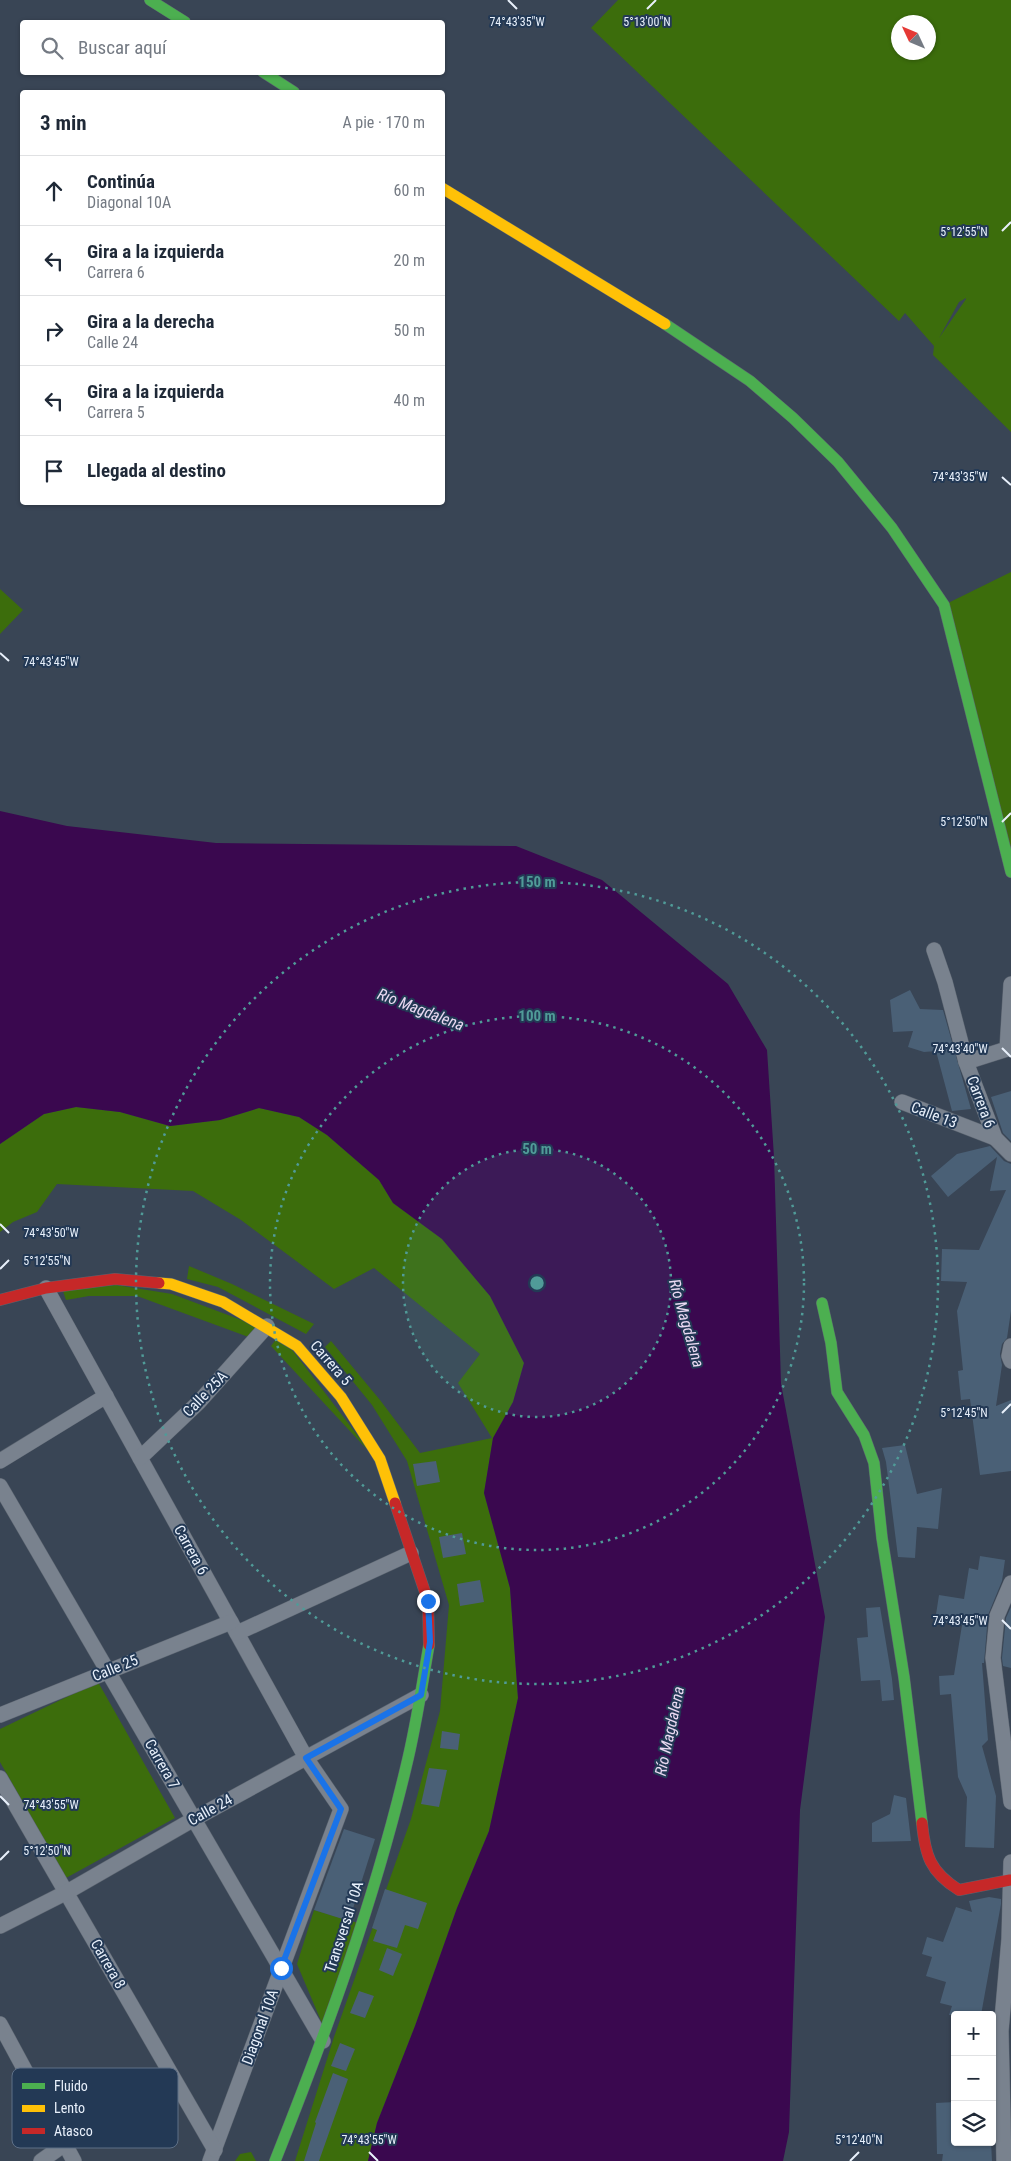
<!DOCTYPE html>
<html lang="es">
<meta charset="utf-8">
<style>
body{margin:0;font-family:"Roboto Condensed",sans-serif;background:#f6f6f7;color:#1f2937}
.controls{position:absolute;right:15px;bottom:15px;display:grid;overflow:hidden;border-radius:5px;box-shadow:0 1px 4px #0004}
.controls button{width:45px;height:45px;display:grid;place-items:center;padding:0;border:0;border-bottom:1px solid #e0e1e3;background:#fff;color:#1f2937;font:25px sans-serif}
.compass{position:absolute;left:891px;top:15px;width:45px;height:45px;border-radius:50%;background:#fff;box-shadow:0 1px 4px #0004;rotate:314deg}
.stop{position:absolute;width:15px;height:15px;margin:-11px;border:4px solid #1a73e8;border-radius:50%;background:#fff}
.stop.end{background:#1a73e8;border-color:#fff;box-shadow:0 1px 5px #0008}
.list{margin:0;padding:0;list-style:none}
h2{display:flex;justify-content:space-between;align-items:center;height:65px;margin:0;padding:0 20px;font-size:21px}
h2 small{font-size:16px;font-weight:400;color:#747a83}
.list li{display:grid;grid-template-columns:32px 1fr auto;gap:15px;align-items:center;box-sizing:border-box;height:70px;padding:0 20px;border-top:1px solid #e0e1e3}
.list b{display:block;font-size:19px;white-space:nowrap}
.list p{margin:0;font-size:16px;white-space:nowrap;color:#747a83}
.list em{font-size:16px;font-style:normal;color:#747a83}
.icon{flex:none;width:28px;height:28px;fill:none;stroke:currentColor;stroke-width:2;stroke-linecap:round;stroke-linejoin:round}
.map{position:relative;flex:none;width:1011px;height:2161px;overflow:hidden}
.search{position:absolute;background:#fff;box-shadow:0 1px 4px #0004;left:20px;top:20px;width:425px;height:55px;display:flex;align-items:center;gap:12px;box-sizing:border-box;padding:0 18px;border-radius:5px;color:#747a83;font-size:19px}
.panel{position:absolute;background:#fff;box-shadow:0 1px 4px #0004;left:20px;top:90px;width:425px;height:415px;border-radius:5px}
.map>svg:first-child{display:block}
.green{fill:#3c6d0c;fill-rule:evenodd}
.water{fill:#3a084f}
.building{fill:#4a6076}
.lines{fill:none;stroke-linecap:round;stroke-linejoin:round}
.street-casing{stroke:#5a636f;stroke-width:16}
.fast-casing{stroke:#5a636f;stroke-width:12}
.slow-casing{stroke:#5a636f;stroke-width:12}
.jam-casing{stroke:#5a636f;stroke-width:12}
.street{stroke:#79828e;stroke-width:15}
.fast{stroke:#4caf50;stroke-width:11}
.slow{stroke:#ffc107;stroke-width:11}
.jam{stroke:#c62828;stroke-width:11}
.route{stroke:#1a73e8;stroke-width:6}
.ticks{fill:none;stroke:#e8f0fb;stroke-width:2}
.ring{fill:none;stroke:#509b98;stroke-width:2.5;stroke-dasharray:2.5 5}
.labels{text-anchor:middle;stroke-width:4;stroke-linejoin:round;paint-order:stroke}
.street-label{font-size:15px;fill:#e8f0fb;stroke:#233955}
.water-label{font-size:16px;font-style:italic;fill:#ebdaf3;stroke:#233955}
.key{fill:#233955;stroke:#5e7087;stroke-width:1}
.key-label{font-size:14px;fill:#e8f0fb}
.ticks-label{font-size:12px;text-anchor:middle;fill:#e8f0fb;stroke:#233955;stroke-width:4;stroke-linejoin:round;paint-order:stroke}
.centre{fill:#509b98;stroke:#233955;stroke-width:2.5}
.ring-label{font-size:15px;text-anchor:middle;font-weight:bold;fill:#509b98;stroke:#233955;stroke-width:4;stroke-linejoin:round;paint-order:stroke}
</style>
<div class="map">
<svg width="1011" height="2161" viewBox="0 0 1011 2161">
<rect width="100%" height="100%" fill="#394555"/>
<g class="green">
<path d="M 618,0 L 1011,0 L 1011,432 L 933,355 L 934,346 L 905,313 L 899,321 L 591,28 ZM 898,22 L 928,22 L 928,52 L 898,52 ZM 966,298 L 966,299 L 939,338 L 959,302 Z"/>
<polygon points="1011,572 1011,872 944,605"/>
<polygon points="0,589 23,610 0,634"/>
<polygon points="76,1107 120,1112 170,1126 220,1120 259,1108 299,1117 327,1135 379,1180 393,1203 442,1239 490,1296 524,1363 513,1402 493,1438 484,1493 510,1588 518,1698 489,1831 457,1908 415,2026 377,2123 368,2161 295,2161 334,2037 411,1819 440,1711 449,1605 407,1461 372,1405 325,1347 331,1341 380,1400 420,1453 492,1438 458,1383 480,1354 374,1268 334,1289 241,1220 193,1191 57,1184 37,1212 13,1222 0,1232 0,1144 44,1114"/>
<polygon points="189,1266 232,1284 314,1324 306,1334 218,1287 187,1279"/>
<polygon points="116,1285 172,1294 263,1328 254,1339 137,1296 89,1296 66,1300 63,1291"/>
<polygon points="280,1334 374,1457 271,1346"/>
<polygon points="98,1682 175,1818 66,1878 0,1762 0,1729"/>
<polygon points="314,1910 358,1923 324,2028 297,1964"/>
<polygon points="251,2152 256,2161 235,2161 240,2154"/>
</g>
<polygon class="water" points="0,811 67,826 216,843 516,846 602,880 728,984 767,1050 774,1157 781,1384 825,1617 800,1810 789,2132 783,2161 368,2161 377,2123 415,2026 457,1908 489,1831 518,1698 510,1588 484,1493 493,1438 513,1402 524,1363 490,1296 442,1239 393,1203 379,1180 327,1135 299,1117 259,1108 220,1120 170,1126 120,1112 76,1107 44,1114 0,1144"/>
<g class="building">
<polygon points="910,990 920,1009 943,1010 971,1109 952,1111 936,1051 924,1052 908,1047 913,1031 893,1032 890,1000"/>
<polygon points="1011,1091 1011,1141 1003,1133 991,1097"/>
<polygon points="990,1146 1004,1161 1011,1164 1011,1311 1007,1338 1002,1344 1000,1354 1002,1365 996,1406 1011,1400 1011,1471 980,1475 970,1399 961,1400 958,1371 963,1370 957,1311 967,1282 941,1281 942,1249 979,1250 1006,1190 990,1191 997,1157 948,1197 931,1176 957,1154"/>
<polygon points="905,1445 917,1494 942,1488 938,1529 917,1527 915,1558 898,1557 886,1462 882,1448"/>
<polygon points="436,1461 440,1482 417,1486 413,1464"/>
<polygon points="462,1533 466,1554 443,1558 439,1537"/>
<polygon points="980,1556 1005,1560 1002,1581 988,1615 984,1663 982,1663 988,1740 982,1746 996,1796 994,1848 965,1847 967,1797 958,1777 951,1694 940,1695 939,1676 954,1675 962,1625 935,1621 939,1595 964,1599 969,1568 978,1570"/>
<polygon points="480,1580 484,1602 460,1606 457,1584"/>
<polygon points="880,1607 892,1679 894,1700 882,1701 880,1680 861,1681 857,1638 868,1637 866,1608"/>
<polygon points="1011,1607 1011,1668 1003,1666 1002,1658 1006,1618"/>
<polygon points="442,1731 460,1734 458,1750 440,1748"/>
<polygon points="429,1768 447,1770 439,1807 421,1804"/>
<polygon points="894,1795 906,1798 911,1841 872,1842 872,1823 890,1814"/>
<polygon points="344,1829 375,1839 349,1921 314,1910"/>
<polygon points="385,1889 427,1903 418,1929 405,1925 397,1948 373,1941 377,1930 372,1928"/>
<polygon points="989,1897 1001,1899 1001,1904 981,2015 949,2015 952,2006 940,2003 946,1982 926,1976 932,1957 922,1954 927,1937 943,1942 956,1907 972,1912 969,1901"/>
<polygon points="387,1948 402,1954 393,1976 379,1970"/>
<polygon points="359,1991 374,1996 365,2018 350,2013"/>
<polygon points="340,2043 355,2049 346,2071 331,2066"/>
<polygon points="333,2073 348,2079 319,2161 304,2161 316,2123 315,2122"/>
<polygon points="955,2102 955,2142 991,2142 992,2161 942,2161 943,2154 937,2154 936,2103"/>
</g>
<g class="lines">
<g class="street-casing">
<g id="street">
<polyline points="934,950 945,982 966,1062 995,1138 1011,1154"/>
<polyline points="966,1062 1007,1049 1011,984"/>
<polyline points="902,1102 995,1138"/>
<polyline points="46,1288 306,1758 341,1809 210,2161"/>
<polyline points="1011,1346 1009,1356 1011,1361"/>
<polyline points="140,1458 199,1402 267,1326"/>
<polyline points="0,1461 106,1396"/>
<polyline points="0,1486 323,2041"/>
<polyline points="1011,1583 997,1616 993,1658 1011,1802"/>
<polyline points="237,1633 411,1553"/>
<polyline points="0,1715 231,1622"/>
<polyline points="0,1778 215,2150"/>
<polyline points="0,1926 67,1892 194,1819 421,1695"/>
<polyline points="0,2024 74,2161"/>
<polyline points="41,2161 65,2144"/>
<polyline points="1004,2161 1001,2031 1009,1939 1011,1862"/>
</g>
</g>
<g class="fast-casing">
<g id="fast">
<polyline points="150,0 185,22"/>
<polyline points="263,72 294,92"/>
<polyline points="665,324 750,381 793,418 838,462 892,528 944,605 1011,872"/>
<polyline points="822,1303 831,1343 837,1392 864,1435 874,1463 882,1538 904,1677 922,1823"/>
<path d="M 275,2161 C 326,2033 374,1902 406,1767 C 416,1727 422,1685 429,1645"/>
</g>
</g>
<g class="slow-casing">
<g id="slow">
<polyline points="442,188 665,324"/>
<polyline points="159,1283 171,1284 223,1302 297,1346 341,1397 380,1459 395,1503"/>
</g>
</g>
<g class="jam-casing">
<g id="jam">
<polyline points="0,1300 46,1288 115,1279 159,1283"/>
<polyline points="395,1503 428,1601 429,1645"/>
<path d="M 922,1823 C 925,1855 930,1872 959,1890 L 1010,1880"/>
</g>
</g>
<use href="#street" class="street"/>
<use href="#fast" class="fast"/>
<use href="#slow" class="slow"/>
<use href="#jam" class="jam"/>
</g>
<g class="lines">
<polyline class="route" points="281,1968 341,1809 306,1758 421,1695 430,1642 428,1601"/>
</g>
<path class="ticks" d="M 508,0 L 517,9M 647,9 L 656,0M 1002,231 L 1011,222M 1002,477 L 1011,485M 0,653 L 9,661M 1002,822 L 1011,813M 1002,1048 L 1011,1057M 0,1224 L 9,1233M 0,1269 L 9,1260M 1002,1413 L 1011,1404M 1002,1620 L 1011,1629M 0,1796 L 9,1805M 0,1860 L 9,1851M 369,2152 L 378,2161M 850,2161 L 859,2152"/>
<circle cx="537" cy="1283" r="134" fill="#509b98" fill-opacity=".12"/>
<g class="ring">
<circle cx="537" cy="1283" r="134"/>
<circle cx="537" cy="1283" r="267"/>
<circle cx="537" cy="1283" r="401"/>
</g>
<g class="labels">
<g class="street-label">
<text transform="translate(981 1102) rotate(69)" y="5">Carrera 6</text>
<text transform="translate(934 1115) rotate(21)" y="5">Calle 13</text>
<text transform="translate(331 1363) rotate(49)" y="5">Carrera 5</text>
<text transform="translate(205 1394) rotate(-46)" y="5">Calle 25A</text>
<text transform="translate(191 1550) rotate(61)" y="5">Carrera 6</text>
<text transform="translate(115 1668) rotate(-22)" y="5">Calle 25</text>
<text transform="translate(162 1764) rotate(60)" y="5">Carrera 7</text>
<text transform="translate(210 1810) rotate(-29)" y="5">Calle 24</text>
<text transform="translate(344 1927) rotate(-72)" y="5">Transversal 10A</text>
<text transform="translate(108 1964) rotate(60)" y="5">Carrera 8</text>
<text transform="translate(260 2027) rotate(-70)" y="5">Diagonal 10A</text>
</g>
<g class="water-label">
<text transform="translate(421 1009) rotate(21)" y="6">Río Magdalena</text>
<text transform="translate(687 1323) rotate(74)" y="6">Río Magdalena</text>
<text transform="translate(669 1731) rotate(-78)" y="6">Río Magdalena</text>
</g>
</g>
<rect x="12" y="2068" width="166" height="80" rx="8" class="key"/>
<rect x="22" y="2083" width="23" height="6" fill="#4caf50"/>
<rect x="22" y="2105" width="23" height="7" fill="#ffc107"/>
<rect x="22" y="2128" width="23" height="6" fill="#c62828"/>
<g class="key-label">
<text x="54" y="2091">Fluido</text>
<text x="54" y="2113">Lento</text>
<text x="54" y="2136">Atasco</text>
</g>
<g class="ticks-label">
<text x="517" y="26">74°43'35"W</text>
<text x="647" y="26">5°13'00"N</text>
<text x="964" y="236">5°12'55"N</text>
<text x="960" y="481">74°43'35"W</text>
<text x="51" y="666">74°43'45"W</text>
<text x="964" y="826">5°12'50"N</text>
<text x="960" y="1053">74°43'40"W</text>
<text x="51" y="1237">74°43'50"W</text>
<text x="47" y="1265">5°12'55"N</text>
<text x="964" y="1417">5°12'45"N</text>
<text x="960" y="1625">74°43'45"W</text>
<text x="51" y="1809">74°43'55"W</text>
<text x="47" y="1855">5°12'50"N</text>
<text x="859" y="2144">5°12'40"N</text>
<text x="369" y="2144">74°43'55"W</text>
</g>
<circle cx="537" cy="1283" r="8" class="centre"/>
<g class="ring-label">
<text x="537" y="887">150 m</text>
<text x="537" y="1021">100 m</text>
<text x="537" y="1154">50 m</text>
</g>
</svg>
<div class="controls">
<button>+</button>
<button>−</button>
<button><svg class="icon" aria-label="layers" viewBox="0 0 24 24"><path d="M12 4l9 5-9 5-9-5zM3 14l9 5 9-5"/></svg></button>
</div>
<svg class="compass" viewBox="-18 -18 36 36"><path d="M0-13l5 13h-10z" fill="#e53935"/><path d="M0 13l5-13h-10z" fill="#747a83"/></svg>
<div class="stop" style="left:281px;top:1968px"></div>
<div class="stop end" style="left:428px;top:1601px"></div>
<div class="search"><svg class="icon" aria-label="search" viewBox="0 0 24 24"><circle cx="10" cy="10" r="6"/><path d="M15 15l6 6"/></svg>Buscar aquí</div>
<section class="panel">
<h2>3 min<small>A pie · 170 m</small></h2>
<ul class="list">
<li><svg class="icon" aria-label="ahead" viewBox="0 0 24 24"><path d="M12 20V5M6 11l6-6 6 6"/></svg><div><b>Continúa</b><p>Diagonal 10A</p></div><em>60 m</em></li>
<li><svg class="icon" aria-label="left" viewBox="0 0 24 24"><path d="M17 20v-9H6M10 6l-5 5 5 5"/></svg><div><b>Gira a la izquierda</b><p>Carrera 6</p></div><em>20 m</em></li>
<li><svg class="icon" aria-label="right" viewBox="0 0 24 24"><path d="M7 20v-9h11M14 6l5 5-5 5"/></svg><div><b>Gira a la derecha</b><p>Calle 24</p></div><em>50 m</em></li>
<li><svg class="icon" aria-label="left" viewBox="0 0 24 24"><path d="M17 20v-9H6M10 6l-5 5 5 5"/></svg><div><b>Gira a la izquierda</b><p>Carrera 5</p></div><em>40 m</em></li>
<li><svg class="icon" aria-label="arrive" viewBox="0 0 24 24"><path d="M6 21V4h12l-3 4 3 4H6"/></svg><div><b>Llegada al destino</b></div></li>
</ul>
</section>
</div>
